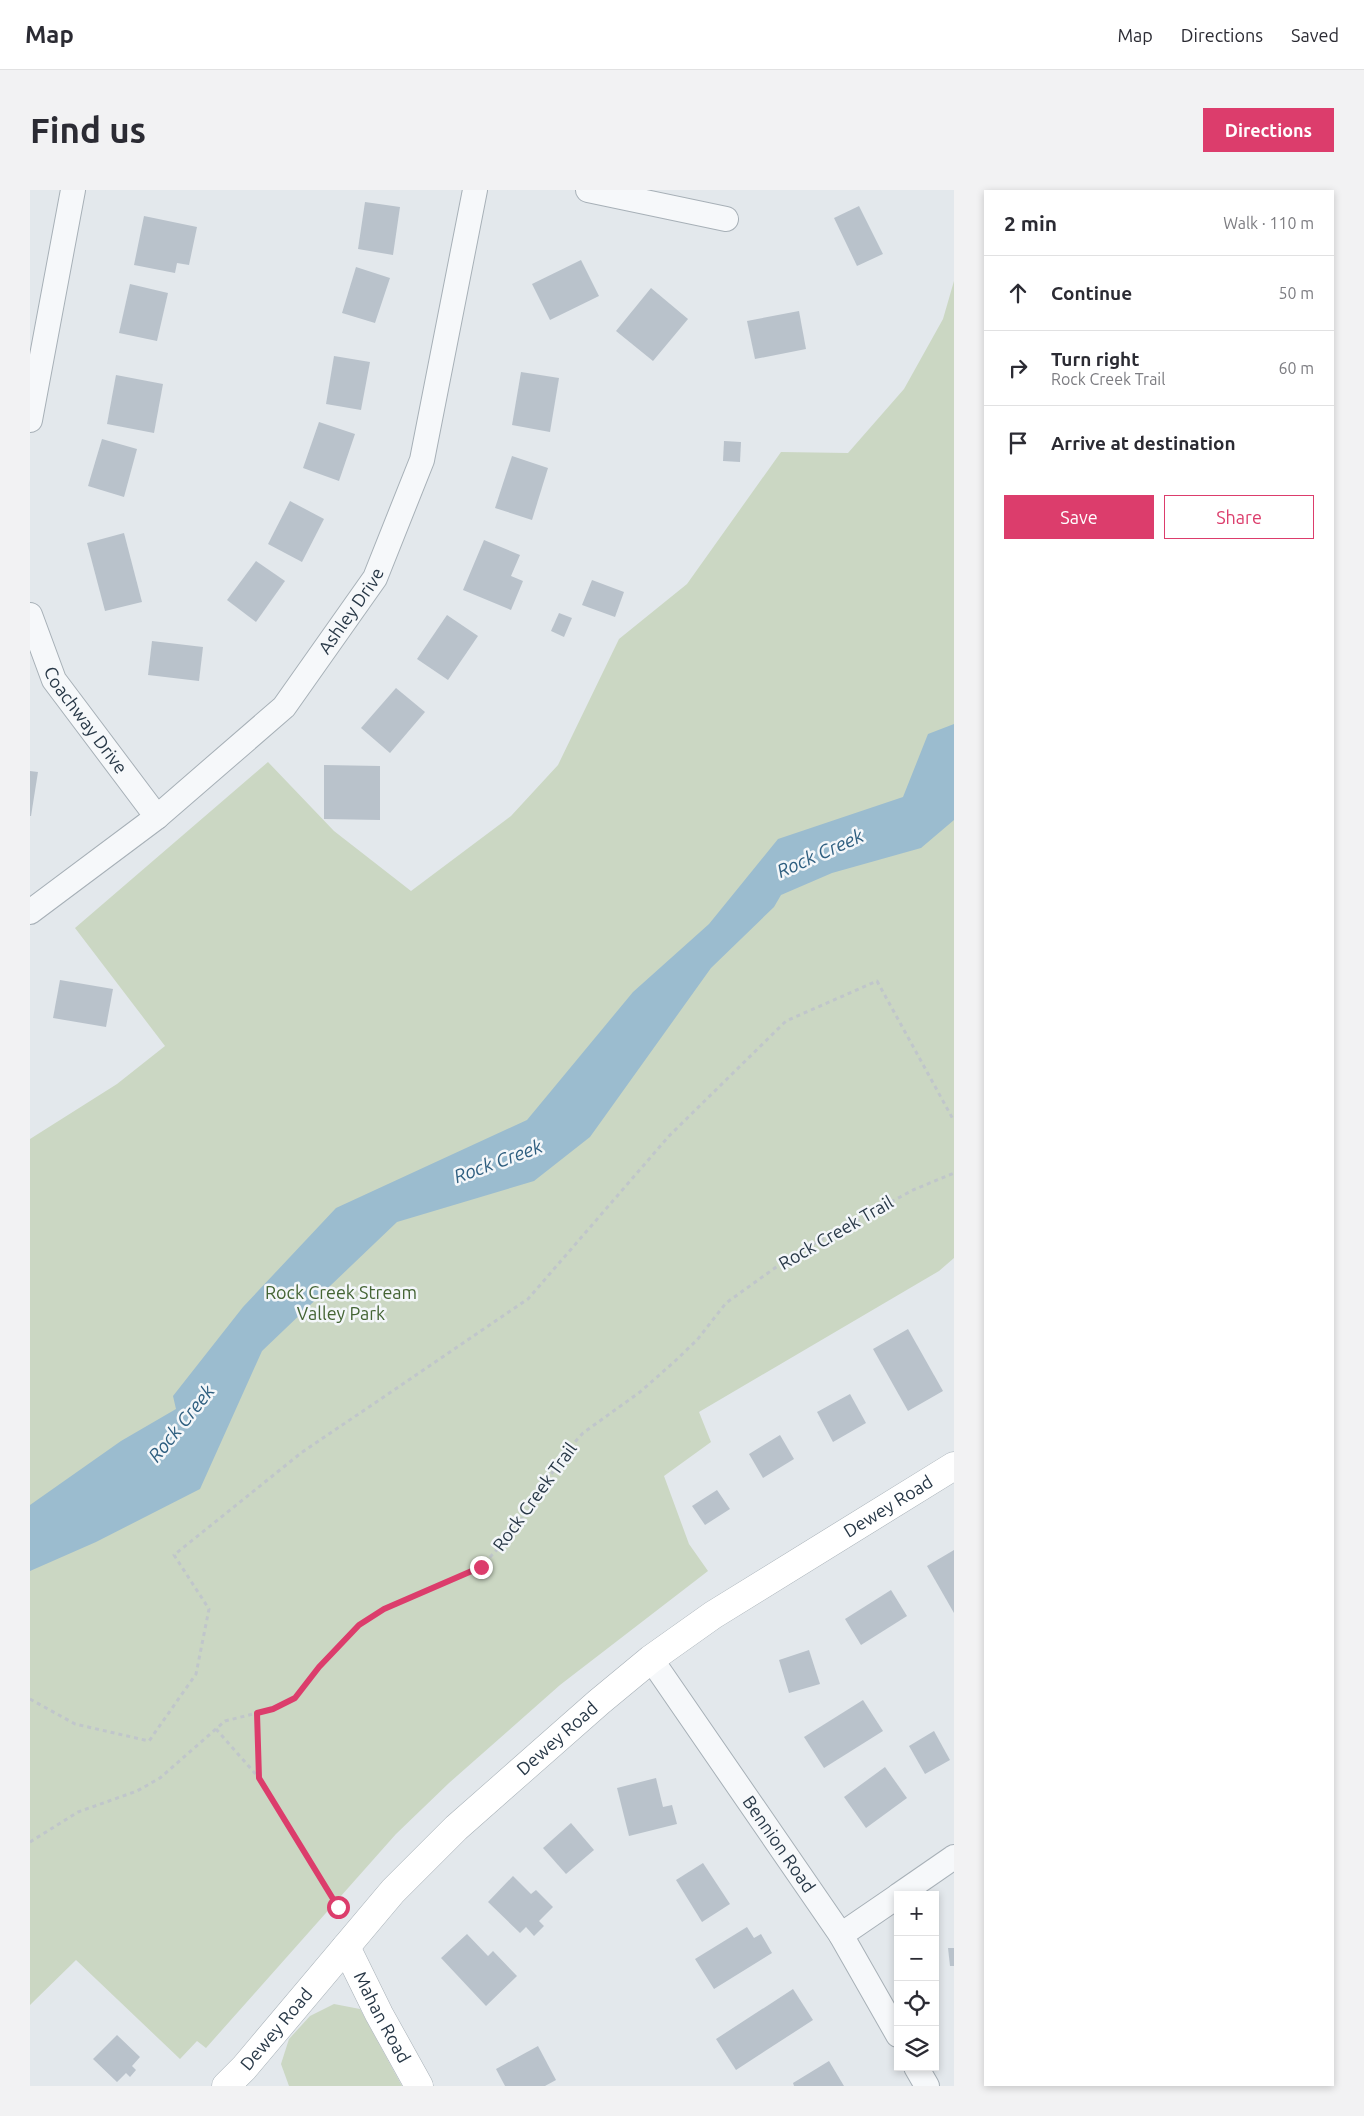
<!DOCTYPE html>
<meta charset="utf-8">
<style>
body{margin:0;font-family:Ubuntu,sans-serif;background:#f2f2f3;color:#2b2b33}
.controls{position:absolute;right:15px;bottom:15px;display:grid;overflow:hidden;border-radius:0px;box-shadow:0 2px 8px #0003}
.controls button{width:45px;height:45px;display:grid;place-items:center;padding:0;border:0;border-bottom:1px solid #e1e1e2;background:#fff;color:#2b2b33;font:25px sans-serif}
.stop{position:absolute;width:15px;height:15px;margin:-11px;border:4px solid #dc3d6c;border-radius:50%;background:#fff}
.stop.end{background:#dc3d6c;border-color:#fff;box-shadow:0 1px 5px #0008}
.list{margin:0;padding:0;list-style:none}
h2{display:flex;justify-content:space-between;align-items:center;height:65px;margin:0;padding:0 20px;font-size:21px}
h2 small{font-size:16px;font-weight:400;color:#7c7c81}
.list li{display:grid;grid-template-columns:32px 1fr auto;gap:15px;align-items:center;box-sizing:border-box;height:75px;padding:0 20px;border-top:1px solid #e1e1e2}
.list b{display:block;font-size:19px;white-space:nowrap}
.list p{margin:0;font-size:16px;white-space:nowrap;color:#7c7c81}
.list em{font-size:16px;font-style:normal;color:#7c7c81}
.actions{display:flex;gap:10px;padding:15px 20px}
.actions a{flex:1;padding:11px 0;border:1px solid #dc3d6c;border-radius:0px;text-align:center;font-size:18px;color:#dc3d6c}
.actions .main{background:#dc3d6c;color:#fff}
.icon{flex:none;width:28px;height:28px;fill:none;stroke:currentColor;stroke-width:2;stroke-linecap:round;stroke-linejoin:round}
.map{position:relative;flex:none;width:924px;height:1896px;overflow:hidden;border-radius:0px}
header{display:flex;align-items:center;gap:30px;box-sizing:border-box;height:70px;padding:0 25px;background:#fff;border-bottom:1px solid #e1e1e2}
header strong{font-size:24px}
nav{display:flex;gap:28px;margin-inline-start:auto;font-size:18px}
.intro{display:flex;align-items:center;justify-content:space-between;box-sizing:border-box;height:120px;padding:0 30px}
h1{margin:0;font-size:35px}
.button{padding:12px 22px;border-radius:0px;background:#dc3d6c;color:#fff;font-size:18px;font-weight:700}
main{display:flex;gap:30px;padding:0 30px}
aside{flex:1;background:#fff;border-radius:0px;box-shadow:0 2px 8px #0003}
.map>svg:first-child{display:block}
.green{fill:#cbd7c3}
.water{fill:#9bbccf}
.building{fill:#b9c2cb}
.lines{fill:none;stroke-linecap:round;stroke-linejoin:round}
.street-casing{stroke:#a7b0b7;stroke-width:26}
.secondary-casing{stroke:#a7b0b7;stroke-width:29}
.path{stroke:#c0c6cb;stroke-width:3;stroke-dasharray:4 4;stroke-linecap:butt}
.street{stroke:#f6f8fa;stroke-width:24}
.secondary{stroke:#fff;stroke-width:28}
.route{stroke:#dc3d6c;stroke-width:6}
.labels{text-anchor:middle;stroke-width:5;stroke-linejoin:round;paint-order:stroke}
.street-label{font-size:18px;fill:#283847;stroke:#f3f6f9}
.park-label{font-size:18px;fill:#446434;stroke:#f3f6f9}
.water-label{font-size:19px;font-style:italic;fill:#2e5e7f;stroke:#f3f6f9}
</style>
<header>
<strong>Map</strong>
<nav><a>Map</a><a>Directions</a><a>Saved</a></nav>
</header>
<div class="intro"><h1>Find us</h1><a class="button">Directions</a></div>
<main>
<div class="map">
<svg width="924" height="1896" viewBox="0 0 924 1896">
<rect width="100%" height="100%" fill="#e3e8ec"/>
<g class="green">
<polygon points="924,91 924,1068 909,1081 669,1222 681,1252 634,1286 659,1354 678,1381 530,1495 419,1593 366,1644 176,1858 167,1851 150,1869 46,1770 0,1815 0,949 87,894 135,856 45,738 238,572 304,641 381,701 481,626 528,575 589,449 657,394 751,262 818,263 874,199 913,129"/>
<polygon points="304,1814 330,1819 372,1896 259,1896 251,1874 259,1849 280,1826"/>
</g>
<polygon class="water" points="924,534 924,630 891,658 802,683 751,705 744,717 681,778 560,947 504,991 367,1032 232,1161 170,1299 66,1352 0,1381 0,1315 91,1251 146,1219 143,1206 213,1117 306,1018 497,930 603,802 679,734 748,649 873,607 898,544"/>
<g class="building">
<polygon points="335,12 370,17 363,65 328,59"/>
<polygon points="829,16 853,64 827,76 804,28"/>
<polygon points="114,26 167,37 159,75 147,73 145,83 104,75"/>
<polygon points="551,70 569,106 520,130 502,94"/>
<polygon points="326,77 360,88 345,133 312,123"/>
<polygon points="100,94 138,103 127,151 89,143"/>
<polygon points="621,98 658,129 623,171 586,141"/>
<polygon points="769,121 776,159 725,169 717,131"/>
<polygon points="304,166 340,172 331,220 296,214"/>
<polygon points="491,182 529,188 520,242 482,235"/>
<polygon points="86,185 133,194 124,243 77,234"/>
<polygon points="289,232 325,244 309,291 273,278"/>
<polygon points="72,249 107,259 94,307 58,296"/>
<polygon points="694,251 711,252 710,272 693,271"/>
<polygon points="482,266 518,278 502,330 465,318"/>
<polygon points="260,311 294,329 272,372 238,354"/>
<polygon points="94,343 112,412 75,421 57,353"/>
<polygon points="454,350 490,365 481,386 493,391 481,420 433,400"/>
<polygon points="226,371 255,391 226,432 197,410"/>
<polygon points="562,390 594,402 585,427 552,415"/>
<polygon points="529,423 542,428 534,447 521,441"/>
<polygon points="417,425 448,446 418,490 387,469"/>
<polygon points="122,451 173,457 169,491 118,485"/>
<polygon points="366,498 395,522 360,563 331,538"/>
<polygon points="294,575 350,576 350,630 294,629"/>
<polygon points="0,581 8,582 1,626 0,626"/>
<polygon points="30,790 83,799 76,837 23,828"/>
<polygon points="878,1139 913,1201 878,1221 843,1159"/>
<polygon points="820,1204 836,1233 803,1252 787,1222"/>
<polygon points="750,1245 764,1269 733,1288 719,1264"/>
<polygon points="687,1300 700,1319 675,1335 662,1316"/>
<polygon points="924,1360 924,1423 897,1376"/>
<polygon points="861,1400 877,1426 831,1455 815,1429"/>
<polygon points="779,1460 790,1494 759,1503 749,1470"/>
<polygon points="833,1510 853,1541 794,1578 774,1547"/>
<polygon points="904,1541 920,1570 895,1584 879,1556"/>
<polygon points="855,1577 877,1608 836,1638 814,1607"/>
<polygon points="626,1588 633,1617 642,1615 647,1634 599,1646 587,1598"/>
<polygon points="541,1633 564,1660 536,1684 513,1658"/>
<polygon points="673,1673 700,1714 672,1732 646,1690"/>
<polygon points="483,1686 501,1704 506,1700 523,1717 509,1731 514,1736 504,1746 496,1737 490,1743 458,1712"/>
<polygon points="717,1737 724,1748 731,1744 742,1763 684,1799 665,1769"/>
<polygon points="437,1744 458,1766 463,1761 487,1786 456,1816 411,1768"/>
<polygon points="918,1758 924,1758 924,1776 920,1776"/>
<polygon points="763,1799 783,1830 706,1880 686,1849"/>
<polygon points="87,1845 110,1867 102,1876 106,1880 100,1887 96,1883 87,1892 63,1869"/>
<polygon points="508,1856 526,1890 515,1896 475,1896 466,1879"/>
<polygon points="799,1871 814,1896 764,1896 763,1893"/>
</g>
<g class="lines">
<g class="street-casing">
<g id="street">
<polyline points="558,0 696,29"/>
<polyline points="0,230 43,0"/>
<path id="s1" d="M 0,425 L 24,490 L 127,627"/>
<path id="s2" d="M 0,722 L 127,627 L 254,517 L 345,388 L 392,270 L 445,0"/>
<path id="s3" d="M 621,1469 L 811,1745 L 868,1845"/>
<polyline points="869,1705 924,1667"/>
<polyline points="811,1745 868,1706"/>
<polyline points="886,1877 897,1896"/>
</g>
</g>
<g class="secondary-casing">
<g id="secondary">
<path id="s4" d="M 316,1757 L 349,1824 L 389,1896"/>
<path id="s5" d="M 196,1896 L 214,1878 L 363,1701 L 426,1638 L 569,1512 L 621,1469 L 683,1425 L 924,1276"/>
</g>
</g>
<g class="path">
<polyline points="0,1509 45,1534 119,1551 166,1484 179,1419 144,1365 271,1263 498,1109 639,946 756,831 847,791 924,931"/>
<polyline points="227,1523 229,1589 308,1717"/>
<polyline points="186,1539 229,1588"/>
<polyline points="0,1652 48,1622 107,1601 130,1588 195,1531 243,1519 265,1508 289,1477 329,1435 353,1419 451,1377 483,1342 536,1262 553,1243 610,1202 644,1172 667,1150 696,1113 763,1065 883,1000 924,983"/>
</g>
<use href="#street" class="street"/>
<use href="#secondary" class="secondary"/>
</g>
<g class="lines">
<polyline class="route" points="308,1717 229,1588 227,1523 243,1519 265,1508 289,1477 329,1435 354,1419 451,1377"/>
</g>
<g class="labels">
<g class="street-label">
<text dy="6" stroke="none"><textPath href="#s2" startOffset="444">Ashley Drive</textPath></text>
<text dy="6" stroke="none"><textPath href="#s1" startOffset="120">Coachway Drive</textPath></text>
<text transform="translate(806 1043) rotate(-30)" y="6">Rock Creek Trail</text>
<text transform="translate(505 1307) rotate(-54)" y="6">Rock Creek Trail</text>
<text dy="6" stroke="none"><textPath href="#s5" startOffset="886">Dewey Road</textPath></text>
<text dy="6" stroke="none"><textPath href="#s5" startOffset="481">Dewey Road</textPath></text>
<text dy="6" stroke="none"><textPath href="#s3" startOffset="225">Bennion Road</textPath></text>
<text dy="6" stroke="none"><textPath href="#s4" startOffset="79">Mahan Road</textPath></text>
<text dy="6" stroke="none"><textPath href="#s5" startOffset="76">Dewey Road</textPath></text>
</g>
<g class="park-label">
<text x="311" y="1109">Rock Creek Stream<tspan x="311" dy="21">Valley Park</tspan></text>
</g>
<g class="water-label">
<text transform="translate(790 663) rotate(-24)" y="7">Rock Creek</text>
<text transform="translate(468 971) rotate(-20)" y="7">Rock Creek</text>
<text transform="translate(151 1233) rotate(-51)" y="7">Rock Creek</text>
</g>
</g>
</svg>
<div class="controls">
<button>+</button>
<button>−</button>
<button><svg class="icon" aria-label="locate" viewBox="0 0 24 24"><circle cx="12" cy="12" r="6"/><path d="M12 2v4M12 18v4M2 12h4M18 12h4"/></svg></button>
<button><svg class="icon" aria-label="layers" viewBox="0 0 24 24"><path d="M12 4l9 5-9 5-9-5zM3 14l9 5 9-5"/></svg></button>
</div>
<div class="stop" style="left:308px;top:1717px"></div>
<div class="stop end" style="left:451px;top:1377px"></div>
</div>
<aside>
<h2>2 min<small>Walk · 110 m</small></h2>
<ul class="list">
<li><svg class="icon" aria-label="ahead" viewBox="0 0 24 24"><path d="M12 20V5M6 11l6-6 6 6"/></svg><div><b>Continue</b></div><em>50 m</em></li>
<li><svg class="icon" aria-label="right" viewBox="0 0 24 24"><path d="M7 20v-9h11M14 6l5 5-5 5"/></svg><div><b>Turn right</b><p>Rock Creek Trail</p></div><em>60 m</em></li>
<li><svg class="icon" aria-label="arrive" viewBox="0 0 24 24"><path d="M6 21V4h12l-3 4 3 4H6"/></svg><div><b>Arrive at destination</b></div></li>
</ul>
<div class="actions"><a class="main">Save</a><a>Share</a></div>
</aside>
</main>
